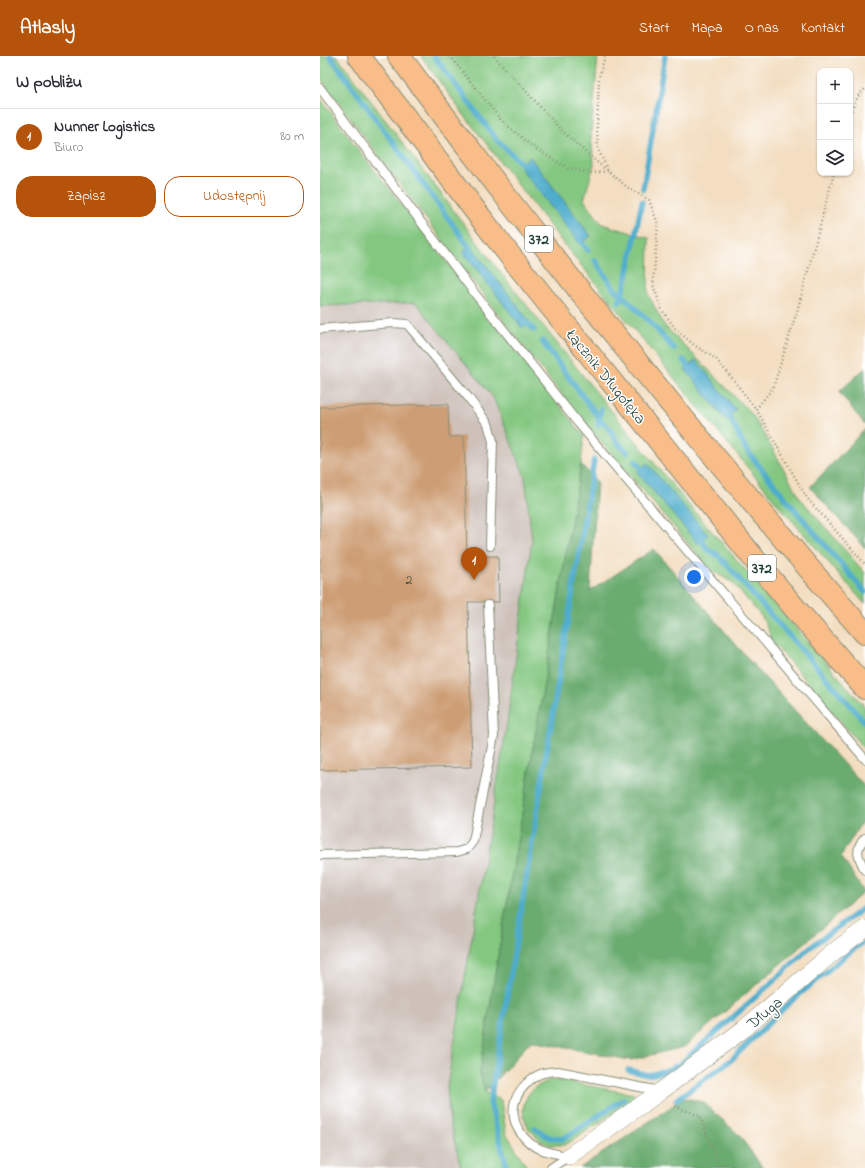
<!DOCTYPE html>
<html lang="pl">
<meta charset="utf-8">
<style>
body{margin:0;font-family:"Indie Flower",sans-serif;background:#f7f7f7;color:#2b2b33}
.controls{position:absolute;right:12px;top:12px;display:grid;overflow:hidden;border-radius:8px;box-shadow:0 1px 3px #0004}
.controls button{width:36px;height:36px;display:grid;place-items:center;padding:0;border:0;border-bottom:1px solid #e1e1e2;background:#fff;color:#2b2b33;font:20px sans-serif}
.you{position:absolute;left:374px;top:521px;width:14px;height:14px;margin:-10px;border:3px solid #fff;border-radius:50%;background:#1a73e8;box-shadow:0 0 0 6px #1a73e833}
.badge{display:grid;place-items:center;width:26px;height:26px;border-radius:50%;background:#b45309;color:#fff;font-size:13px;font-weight:700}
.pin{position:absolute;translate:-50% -33px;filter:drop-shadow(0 1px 2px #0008)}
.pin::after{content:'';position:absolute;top:21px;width:14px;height:12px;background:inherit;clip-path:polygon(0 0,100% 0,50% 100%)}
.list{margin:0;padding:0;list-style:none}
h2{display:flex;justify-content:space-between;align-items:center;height:52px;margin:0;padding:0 16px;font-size:17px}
h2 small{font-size:13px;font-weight:400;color:#7c7c81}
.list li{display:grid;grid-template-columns:26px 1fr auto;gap:12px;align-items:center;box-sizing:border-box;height:56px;padding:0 16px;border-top:1px solid #e1e1e2}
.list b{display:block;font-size:15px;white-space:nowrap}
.list p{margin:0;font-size:13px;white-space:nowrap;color:#7c7c81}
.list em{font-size:13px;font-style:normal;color:#7c7c81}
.actions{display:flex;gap:8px;padding:12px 16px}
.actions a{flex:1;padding:9px 0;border:1px solid #b45309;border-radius:16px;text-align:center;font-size:14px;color:#b45309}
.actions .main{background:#b45309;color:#fff}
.icon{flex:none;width:22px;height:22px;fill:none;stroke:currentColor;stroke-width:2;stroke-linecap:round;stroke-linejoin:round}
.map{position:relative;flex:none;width:545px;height:1112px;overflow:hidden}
header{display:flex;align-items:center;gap:24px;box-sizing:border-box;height:56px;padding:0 20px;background:#b45309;color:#fff}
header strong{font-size:19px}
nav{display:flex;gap:22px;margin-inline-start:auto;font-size:14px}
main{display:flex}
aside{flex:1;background:#fff}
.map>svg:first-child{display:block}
.industrial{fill:#cec1ba}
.green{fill:#84c781;stroke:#52825a}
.forest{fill:#6bac6f;stroke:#457452}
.water{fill:#4eaccc;stroke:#367480}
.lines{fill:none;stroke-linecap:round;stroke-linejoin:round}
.stream{stroke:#4eaccc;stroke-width:5.5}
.building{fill:#cd9e74}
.lane-casing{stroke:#898e7a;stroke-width:10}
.street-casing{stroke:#898e7a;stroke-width:18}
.primary-casing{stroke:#898e7a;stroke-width:24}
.path{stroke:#898e7a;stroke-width:2.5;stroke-dasharray:1 3;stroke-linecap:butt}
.lane{stroke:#fff;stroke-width:8}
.street{stroke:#fff;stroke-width:17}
.primary{stroke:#f8bd88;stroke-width:22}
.labels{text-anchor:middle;stroke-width:3;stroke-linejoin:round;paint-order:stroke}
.number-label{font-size:14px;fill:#4a5544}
.shield{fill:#fff;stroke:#627771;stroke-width:1}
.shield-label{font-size:15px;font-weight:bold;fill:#1f3d34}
.street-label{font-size:16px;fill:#1f3d34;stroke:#fff}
</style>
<header>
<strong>Atlasly</strong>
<nav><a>Start</a><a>Mapa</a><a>O nas</a><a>Kontakt</a></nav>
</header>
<main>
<aside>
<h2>W pobliżu<small></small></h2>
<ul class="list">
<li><span class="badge">1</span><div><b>Nunner Logistics</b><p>Biuro</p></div><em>80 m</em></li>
</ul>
<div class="actions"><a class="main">Zapisz</a><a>Udostępnij</a></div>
</aside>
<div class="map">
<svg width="545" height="1112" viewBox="0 0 545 1112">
<rect width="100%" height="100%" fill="#fff"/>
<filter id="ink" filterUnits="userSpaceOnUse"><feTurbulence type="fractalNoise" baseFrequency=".025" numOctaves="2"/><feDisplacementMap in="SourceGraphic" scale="8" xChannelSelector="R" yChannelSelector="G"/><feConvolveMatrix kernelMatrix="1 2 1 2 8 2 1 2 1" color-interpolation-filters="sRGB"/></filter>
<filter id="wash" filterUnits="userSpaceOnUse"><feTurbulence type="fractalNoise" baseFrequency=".012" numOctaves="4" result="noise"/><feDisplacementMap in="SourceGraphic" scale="16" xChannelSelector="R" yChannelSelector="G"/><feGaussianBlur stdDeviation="0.9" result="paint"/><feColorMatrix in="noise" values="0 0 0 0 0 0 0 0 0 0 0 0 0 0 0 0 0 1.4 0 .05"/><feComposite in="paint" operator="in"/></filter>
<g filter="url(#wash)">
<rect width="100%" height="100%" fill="#f3dec1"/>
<polygon class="industrial" points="96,246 173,341 205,421 212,483 186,674 127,1031 130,1067 141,1112 0,1112 0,250"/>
<g class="green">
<polygon points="0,0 17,0 177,212 268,326 367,447 545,651 545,694 451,584 449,576 442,561 413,527 391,514 269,372 226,319 165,241 0,22"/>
<polygon points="101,0 278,0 271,79 274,108 264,144 282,168 329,182 328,238 344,269 431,357 447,383 480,442 545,517 545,548 461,452 242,186 138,51"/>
<polygon points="0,42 37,92 264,380 261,408 176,912 160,1017 165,1036 181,1044 186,1077 207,1111 204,1112 141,1112 130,1067 127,1031 186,674 212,484 205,421 173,341 96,247 0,250"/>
<polygon points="229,1024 237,1024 314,1038 315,1041 311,1045 258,1081 244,1089 230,1089 222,1086 207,1071 203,1056 204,1047 208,1039 214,1032"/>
</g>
<g class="forest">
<polygon points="545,312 545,369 519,336"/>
<polygon points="545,373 545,492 490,431"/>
<polygon points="261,408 277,426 270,535 334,493 436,612 545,731 545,761 521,800 544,836 364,991 310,1004 211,985 165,1036 160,1017 176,912"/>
<polygon points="364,1042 383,1046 419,1079 443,1112 260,1112"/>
</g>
<g class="water">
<polygon points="210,101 271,180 260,188 199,110"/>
<polygon points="151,190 210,266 202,272 143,196"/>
<polygon points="376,304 416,354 405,363 365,313"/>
<polygon points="327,407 388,479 378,488 317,416"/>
</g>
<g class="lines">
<g class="stream">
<polyline points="10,0 149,191"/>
<polyline points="114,0 177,84 202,108"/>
<polyline points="323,133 345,0"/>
<polyline points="262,187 268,194"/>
<polyline points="275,204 294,233 302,239 330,266 354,293"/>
<polyline points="299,246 302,239 306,225 322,146"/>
<polyline points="208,268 214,274"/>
<polyline points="222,285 279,362"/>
<polyline points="363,304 368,310"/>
<path d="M 408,360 C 417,371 420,386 429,397 C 466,445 506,490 545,536"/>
<polyline points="279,363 288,371 297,386 307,396"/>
<polyline points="278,369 281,353"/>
<polyline points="315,405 321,412"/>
<polyline points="382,485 387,493 399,500 545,666"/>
<polyline points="308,1014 328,1019 342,1016 359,1009 456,923 489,892 545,851"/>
<polyline points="356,1044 411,1004 467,949 527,898 545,885"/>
<path d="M 215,1072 C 226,1080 230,1083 243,1083 L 304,1043"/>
<polyline points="187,1112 170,1046 274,404"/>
</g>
</g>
<g id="blocks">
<polygon class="building" points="128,348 129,381 144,380 147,501 178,500 179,546 148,546 152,711 0,714 0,351"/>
</g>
</g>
<g filter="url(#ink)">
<use href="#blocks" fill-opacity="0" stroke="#898e7a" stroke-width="1"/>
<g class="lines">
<g class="lane-casing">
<g id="lane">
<polyline points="0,32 156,239 258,367 545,703"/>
<polyline points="0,273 73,267 87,268 148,341 168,368 173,385 170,490"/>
<path d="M 545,782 C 534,794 538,801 545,814"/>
<polyline points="0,799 137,796 147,793 153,785 174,680 168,549"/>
<path d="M 249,1100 C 236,1098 223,1096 211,1088 C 190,1071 187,1046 207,1027 C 211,1023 217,1019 223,1017 C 228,1016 233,1015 238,1015 L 340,1035"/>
<polyline points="231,1112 249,1100"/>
</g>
</g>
<g class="street-casing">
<polyline id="street" points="249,1100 341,1035 425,972 516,894 545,873"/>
</g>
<g class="primary-casing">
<g id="primary">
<polyline points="39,0 154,153 195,206 444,515 473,550 545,632"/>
<path d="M 79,0 C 227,198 382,391 545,577"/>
</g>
</g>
<g class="path">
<polyline points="130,0 181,64 213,91 248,112 273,117 288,115"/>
<polyline points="174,0 243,76 286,114"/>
<polyline points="285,0 279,21 277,72 278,93 288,115 307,131 329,144 338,168 333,229 342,254 355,272 374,289 396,303 412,322 436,353 487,442 545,508"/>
<polyline points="530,58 538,40 545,33"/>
<polyline points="436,353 453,332 478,252 514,117"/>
<polyline points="352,1048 355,1050 380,1060 400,1112"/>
</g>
<use href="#lane" class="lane"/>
<use href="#street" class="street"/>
<use href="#primary" class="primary"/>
</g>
</g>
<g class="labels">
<g class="number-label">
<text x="89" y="528">2</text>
</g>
<g class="shield">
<rect x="205" y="170" width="28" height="26" rx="3"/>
<rect x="428" y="499" width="28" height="26" rx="3"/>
</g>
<g class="shield-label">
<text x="219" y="188">372</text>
<text x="442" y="517">372</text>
</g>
<g class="street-label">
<text transform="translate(287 320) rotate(51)" y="6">Łącznik Długołęka</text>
<text transform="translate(444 956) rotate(-40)" y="6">Długa</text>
</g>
</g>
</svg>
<div class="controls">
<button>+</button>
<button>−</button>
<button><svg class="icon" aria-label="layers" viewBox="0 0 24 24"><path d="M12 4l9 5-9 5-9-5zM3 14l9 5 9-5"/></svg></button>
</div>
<div class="you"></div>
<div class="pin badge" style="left:154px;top:524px">1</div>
</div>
</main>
